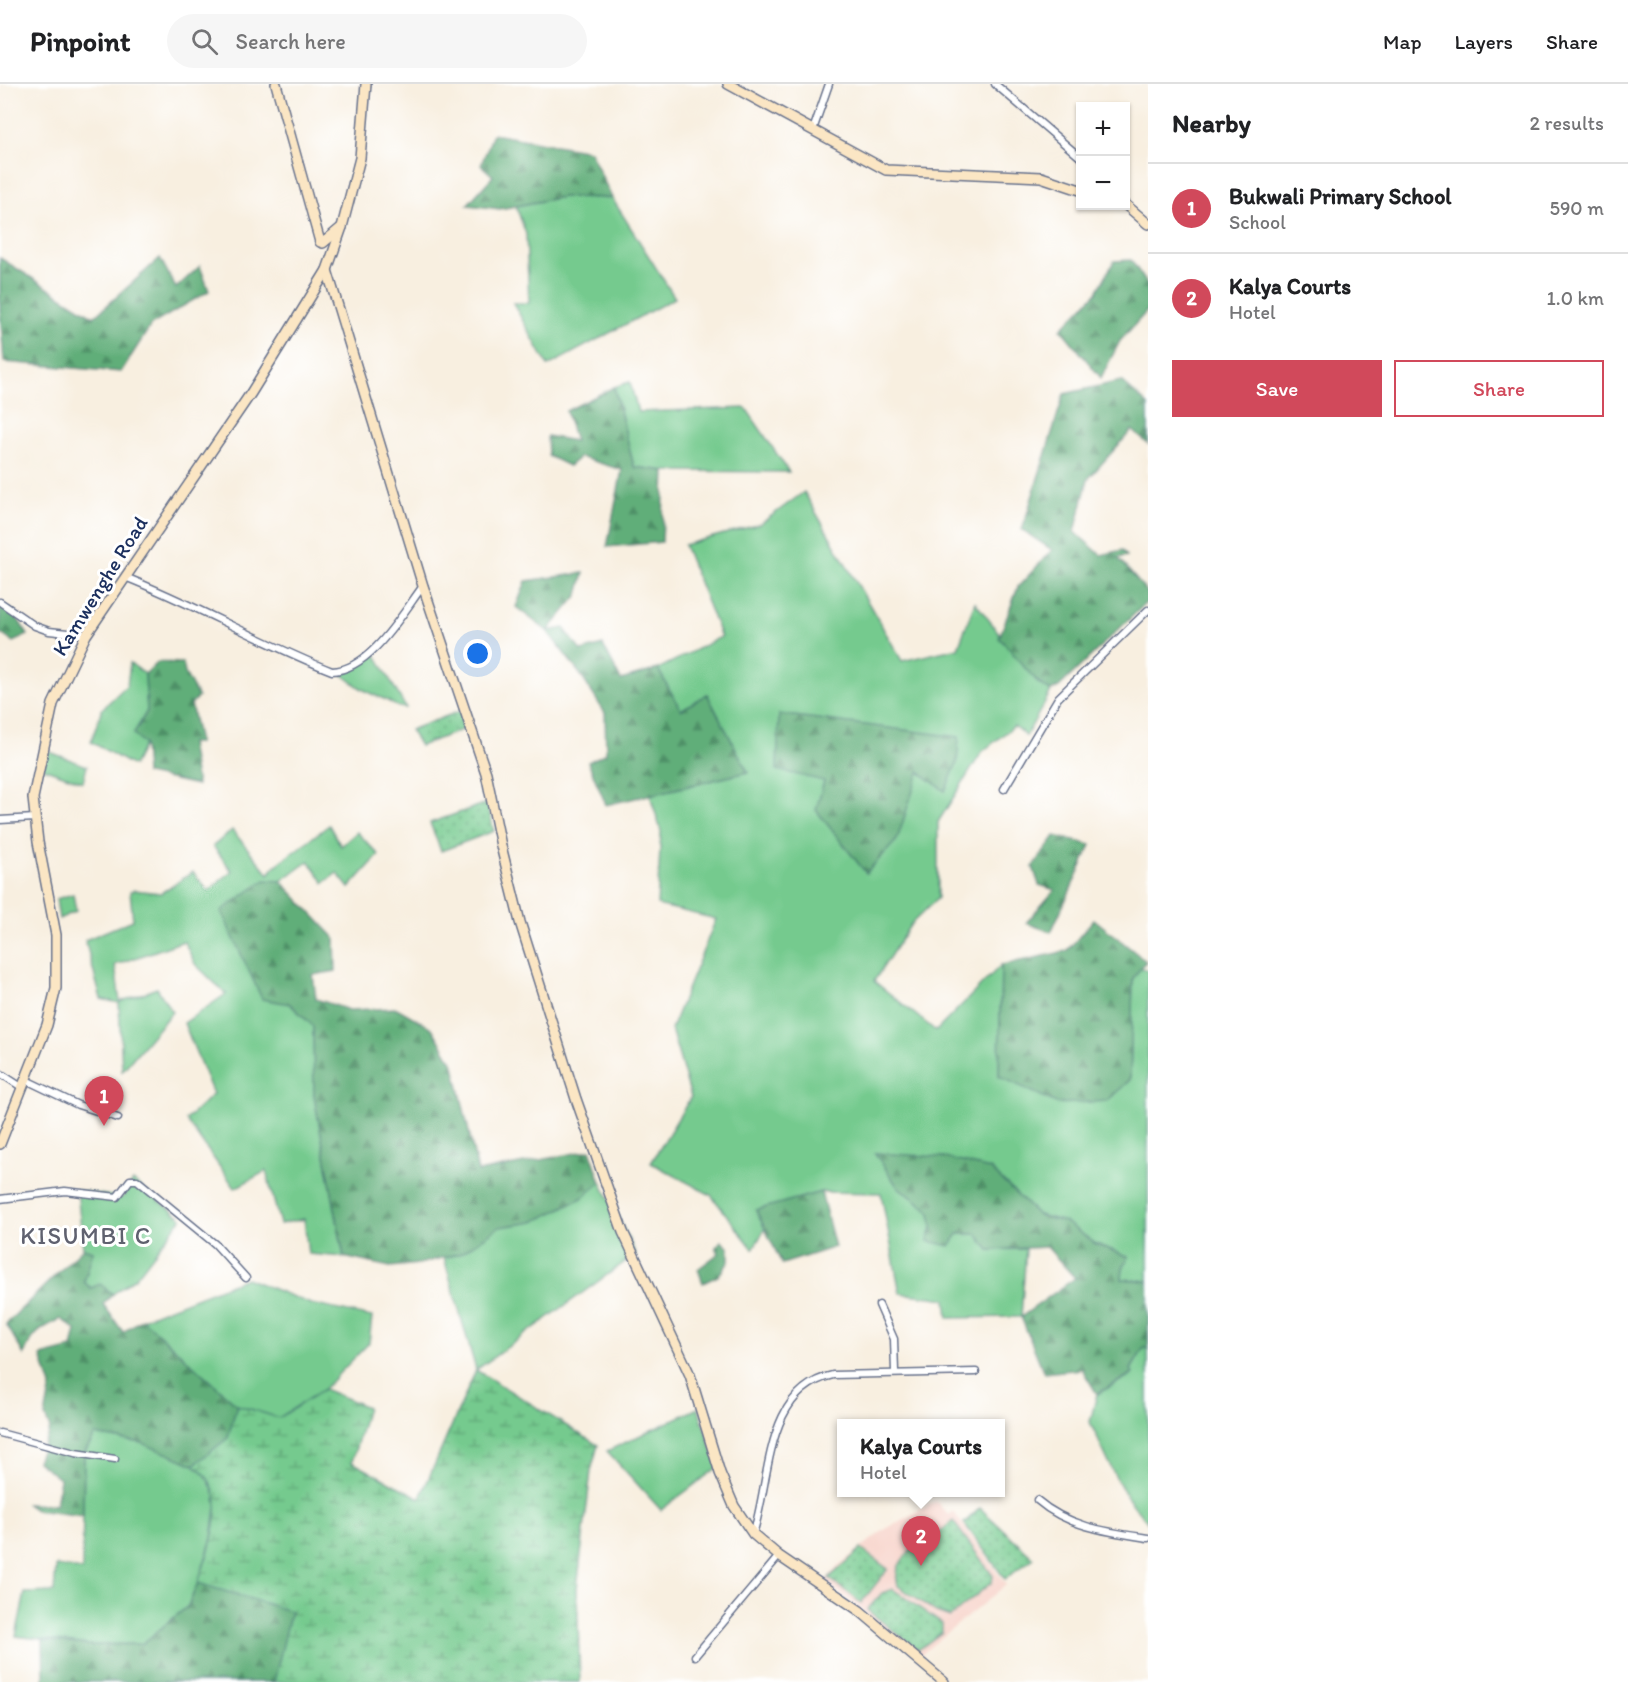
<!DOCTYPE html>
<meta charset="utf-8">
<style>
body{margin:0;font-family:Itim,sans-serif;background:#f6f6f6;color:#202124}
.controls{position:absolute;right:18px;top:18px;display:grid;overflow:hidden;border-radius:0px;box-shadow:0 2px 4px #0004}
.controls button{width:54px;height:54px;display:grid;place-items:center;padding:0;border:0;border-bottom:2px solid #e0e0e0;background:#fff;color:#202124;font:30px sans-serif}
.you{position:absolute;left:478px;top:570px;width:21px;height:21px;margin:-15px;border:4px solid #fff;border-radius:50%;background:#1a73e8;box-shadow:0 0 0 9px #1a73e833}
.badge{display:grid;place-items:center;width:39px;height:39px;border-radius:50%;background:#d1495b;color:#fff;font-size:20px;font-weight:700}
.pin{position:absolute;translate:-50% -50px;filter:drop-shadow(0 2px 3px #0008)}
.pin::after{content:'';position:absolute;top:32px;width:21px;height:18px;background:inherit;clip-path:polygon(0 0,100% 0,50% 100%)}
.popup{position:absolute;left:837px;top:1335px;width:168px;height:78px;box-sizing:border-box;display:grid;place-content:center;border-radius:0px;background:#fff;filter:drop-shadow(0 2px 4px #0005);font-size:20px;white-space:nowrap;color:#757577}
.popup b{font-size:22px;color:#202124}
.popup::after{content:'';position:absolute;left:50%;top:100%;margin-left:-12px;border:12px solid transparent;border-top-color:#fff}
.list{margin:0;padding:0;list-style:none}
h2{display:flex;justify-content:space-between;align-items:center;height:78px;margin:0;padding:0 24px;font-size:26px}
h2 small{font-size:20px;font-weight:400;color:#757577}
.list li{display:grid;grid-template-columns:39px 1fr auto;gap:18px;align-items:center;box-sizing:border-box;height:90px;padding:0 24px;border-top:2px solid #e0e0e0}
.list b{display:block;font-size:22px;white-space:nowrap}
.list p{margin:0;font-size:20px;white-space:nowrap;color:#757577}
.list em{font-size:20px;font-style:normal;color:#757577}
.actions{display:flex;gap:12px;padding:18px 24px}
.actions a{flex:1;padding:14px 0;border:2px solid #d1495b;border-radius:0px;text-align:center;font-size:21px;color:#d1495b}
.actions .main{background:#d1495b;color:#fff}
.icon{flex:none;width:33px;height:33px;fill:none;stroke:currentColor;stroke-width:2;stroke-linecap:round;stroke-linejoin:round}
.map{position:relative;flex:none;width:1148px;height:1598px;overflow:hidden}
header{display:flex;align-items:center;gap:36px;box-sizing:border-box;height:84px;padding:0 30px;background:#fff;border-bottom:2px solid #e0e0e0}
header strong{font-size:28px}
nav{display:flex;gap:33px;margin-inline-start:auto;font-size:21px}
.search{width:420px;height:54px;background:#f6f6f6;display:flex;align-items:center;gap:15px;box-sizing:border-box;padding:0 21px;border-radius:33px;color:#757577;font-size:22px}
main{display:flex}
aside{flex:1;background:#fff}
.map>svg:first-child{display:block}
.built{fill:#f7d1c7}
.grass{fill:#75ca8e;stroke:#487c76;stroke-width:1.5}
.forest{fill:url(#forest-firs);stroke:#3e6e6c;stroke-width:1.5}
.wetland{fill:url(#wetland-marsh);stroke:#487c76;stroke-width:1.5}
.garden{fill:url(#garden-dots);stroke:#487c76;stroke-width:1.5}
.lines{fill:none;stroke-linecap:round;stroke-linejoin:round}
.street-casing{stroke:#68728c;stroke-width:9}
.secondary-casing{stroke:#68728c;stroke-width:12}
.street{stroke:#fff;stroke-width:6}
.secondary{stroke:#fbe6c4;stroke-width:9}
.labels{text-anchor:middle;stroke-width:6;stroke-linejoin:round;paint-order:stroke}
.street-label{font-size:21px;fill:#1b2f5e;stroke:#fff}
.quarter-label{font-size:24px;letter-spacing:1.5px;fill:#5f616f;stroke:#fff}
</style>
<header>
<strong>Pinpoint</strong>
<div class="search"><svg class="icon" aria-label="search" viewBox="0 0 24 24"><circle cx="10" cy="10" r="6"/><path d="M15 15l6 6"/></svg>Search here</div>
<nav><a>Map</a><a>Layers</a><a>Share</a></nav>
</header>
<main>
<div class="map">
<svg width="1148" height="1598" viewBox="0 0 1148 1598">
<defs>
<pattern id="forest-firs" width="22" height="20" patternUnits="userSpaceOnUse" patternTransform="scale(1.5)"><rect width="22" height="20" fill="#60ae79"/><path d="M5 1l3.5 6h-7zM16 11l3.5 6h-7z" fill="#4e8e66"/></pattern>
<pattern id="wetland-marsh" width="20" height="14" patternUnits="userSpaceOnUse" patternTransform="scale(1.5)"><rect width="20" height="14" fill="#75ca8e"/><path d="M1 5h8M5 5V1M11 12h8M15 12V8" fill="none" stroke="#5fa477"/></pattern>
<pattern id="garden-dots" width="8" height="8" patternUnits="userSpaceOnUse" patternTransform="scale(1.5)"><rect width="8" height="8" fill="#75ca8e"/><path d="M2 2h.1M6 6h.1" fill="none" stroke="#5fa477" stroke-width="1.8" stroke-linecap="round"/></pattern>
</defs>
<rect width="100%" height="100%" fill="#fff"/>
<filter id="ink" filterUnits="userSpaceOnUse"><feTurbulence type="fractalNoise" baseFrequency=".0167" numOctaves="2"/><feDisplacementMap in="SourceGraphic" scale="12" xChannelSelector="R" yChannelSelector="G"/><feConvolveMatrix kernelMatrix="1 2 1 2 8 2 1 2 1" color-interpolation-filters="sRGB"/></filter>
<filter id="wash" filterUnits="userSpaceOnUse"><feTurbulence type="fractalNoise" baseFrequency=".008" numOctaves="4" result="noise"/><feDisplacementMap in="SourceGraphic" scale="24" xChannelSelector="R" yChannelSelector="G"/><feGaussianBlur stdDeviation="1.35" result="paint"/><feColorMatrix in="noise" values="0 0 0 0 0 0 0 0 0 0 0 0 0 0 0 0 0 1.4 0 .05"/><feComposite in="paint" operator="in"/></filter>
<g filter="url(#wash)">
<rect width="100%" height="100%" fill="#f8efe0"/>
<polygon class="built" points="936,1417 948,1431 953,1427 1006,1501 919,1572 825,1497 839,1481 884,1446"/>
<g class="grass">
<polygon points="563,113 612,114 675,214 548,282 513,219 529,219 526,150 516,122"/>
<polygon points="630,298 638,328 746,324 789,388 665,387 634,383 614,303"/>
<polygon points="804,408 902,577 958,564 975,518 1039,600 1051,607 1026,652 1014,642 982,668 938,738 938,814 911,840 874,897 936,947 1001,881 999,992 1130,996 1133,894 1141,883 1148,887 1148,1197 1121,1195 1123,1184 1129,1173 1096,1160 1065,1138 1038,1131 990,1085 876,1069 897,1102 930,1127 932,1144 928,1157 958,1150 977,1150 989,1166 1026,1165 1021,1233 948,1234 946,1215 900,1209 881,1109 821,1108 756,1127 765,1145 753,1165 711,1111 651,1079 691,1013 671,945 716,835 657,821 661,747 650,711 748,688 707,610 681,626 658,585 721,553 684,461 760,440"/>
<path d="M 375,569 L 406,624 C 395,624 393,619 384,615 C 364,608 354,600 338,587 C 353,586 364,579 375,569 Z"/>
<polygon points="130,579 145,590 147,627 134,649 144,660 133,682 91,658 102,625 127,601"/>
<polygon points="47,667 87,682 83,698 43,684"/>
<polygon points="329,741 341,762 357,748 379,771 349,804 337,789 324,799 309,777 281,797 264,797 290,920 313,942 314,1012 344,1173 308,1170 304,1135 280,1140 266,1087 235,1104 186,1036 213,1010 184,939 226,910 195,880 184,857 115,881 120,918 157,904 172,928 122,987 119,919 101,915 85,856 133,836 130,808 134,806 161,809 193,788 208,807 232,787 213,762 232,746 269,790 275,782"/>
<polygon points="73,810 76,827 59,835 56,815"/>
<polygon points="133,1097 182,1134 136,1193 113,1210 101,1201 91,1204 84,1198 93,1167 83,1164 77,1106 122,1114"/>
<polygon points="601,1098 636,1170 476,1286 444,1174 461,1169 499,1143 533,1138 581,1114"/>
<polygon points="246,1194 311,1220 372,1233 369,1259 324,1305 279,1334 237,1321 142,1235"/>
<polygon points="1148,1263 1148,1439 1127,1413 1113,1388 1090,1338 1097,1310 1133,1290 1131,1286 1143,1265"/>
<polygon points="698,1324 718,1383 661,1426 607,1367"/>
<polygon points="95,1351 142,1359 185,1375 205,1388 217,1416 212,1454 198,1499 188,1522 142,1560 88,1561 16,1552 25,1509 54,1508 56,1482 82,1486 84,1369"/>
</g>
<g class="forest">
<polygon points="493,50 590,67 612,114 563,113 500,125 467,121 493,92 481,81"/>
<polygon points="0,174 94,233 160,174 176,204 200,182 209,207 151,241 121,288 4,278 0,226"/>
<polygon points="1131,176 1148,201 1148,226 1120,257 1101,294 1061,245 1097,208 1114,177"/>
<path d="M 1121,297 L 1148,321 L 1148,360 L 1132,346 L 1088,395 L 1075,448 L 1101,471 L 1122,466 L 1127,472 L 1118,474 L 1148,509 L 1148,517 L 1059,603 L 1051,607 C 1031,597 1016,570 999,554 L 1018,503 L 1052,466 L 1022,446 L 1064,310 Z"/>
<polygon points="614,303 634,383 665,387 662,458 607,463 622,386 580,373 569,382 548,372 547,352 575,357 566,327"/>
<polygon points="584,489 578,511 548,547 564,544 581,567 603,561 621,596 658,585 681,626 707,610 748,688 606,721 588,678 606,669 605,629 580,590 547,547 516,523 526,497"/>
<polygon points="0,523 12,526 28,551 13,558 0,549"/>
<polygon points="158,578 183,579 185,589 198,613 191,620 199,659 190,659 197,701 146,690 144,660 134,650 147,627 145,590"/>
<polygon points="779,630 959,653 957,679 945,707 919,688 897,756 866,789 816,726 824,697 777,686"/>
<polygon points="1055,752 1091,761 1051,848 1026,839 1055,806 1039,801 1033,783"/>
<polygon points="265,796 281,797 335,854 336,887 313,891 316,915 349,926 397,924 432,944 454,981 478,1088 590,1066 601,1098 582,1114 533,1138 499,1143 461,1169 419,1180 390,1183 344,1173 314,1012 313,942 290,920 262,915 221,827"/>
<polygon points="1094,835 1146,877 1133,894 1130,996 1107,1017 1058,1020 999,992 1001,881 1067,867"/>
<polygon points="875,1069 942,1073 990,1085 1038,1131 1065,1138 1096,1160 1129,1173 1123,1184 1122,1195 1148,1197 1148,1263 1143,1265 1131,1285 1133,1289 1097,1310 1082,1285 1044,1289 1021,1233 1075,1194 1047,1163 989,1166 977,1150 958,1150 950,1162 928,1157 932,1144 930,1127 897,1102"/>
<polygon points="821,1108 835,1163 782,1180 756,1126"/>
<polygon points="721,1157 729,1164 729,1178 718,1192 703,1199 698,1185 719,1169 716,1163"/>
<path d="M 83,1164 L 93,1167 L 84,1198 L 91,1204 L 100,1200 L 113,1210 L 103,1220 L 123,1248 L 142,1235 L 237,1321 L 228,1354 L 194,1381 L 142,1359 L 95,1351 L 84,1369 L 83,1432 L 35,1426 L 27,1420 L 56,1421 L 60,1395 L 37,1377 L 50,1345 L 45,1332 L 51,1302 L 41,1272 L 72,1264 L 76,1246 L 61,1235 C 41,1244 32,1250 24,1271 L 6,1240 Z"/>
<polygon points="198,1499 291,1527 274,1598 44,1598 43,1556 88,1561 142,1560 188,1522"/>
</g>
<path class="wetland" d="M 476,1286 L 598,1361 L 591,1387 L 577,1505 L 580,1598 L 274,1598 L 291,1527 L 198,1499 C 210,1463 234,1407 194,1381 L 228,1354 L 237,1321 L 279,1334 L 324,1305 L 367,1323 L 352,1378 L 420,1414 Z"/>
<g class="garden">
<polygon points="463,626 469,643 420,662 410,646"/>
<polygon points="487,719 494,747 441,767 430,739"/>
<polygon points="980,1424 1034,1474 1005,1495 964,1439"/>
<path d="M 953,1437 L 993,1492 L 992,1498 L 950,1533 L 936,1528 L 898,1502 C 891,1479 912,1463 930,1455 C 938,1451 946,1442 953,1437 Z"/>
<polygon points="861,1465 888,1485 861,1519 829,1494"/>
<polygon points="893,1505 942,1540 942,1548 918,1566 867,1526 882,1509"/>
</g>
</g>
<g filter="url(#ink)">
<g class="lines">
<g class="street-casing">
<g id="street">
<polyline points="995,0 1080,73"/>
<polyline points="813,46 829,0"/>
<path d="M 125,493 C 196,521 261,559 332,587 C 370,586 402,530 423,502"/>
<polyline points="0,518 35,542 49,547 86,551"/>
<polyline points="1004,705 1058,614 1148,526"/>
<polyline points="0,736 35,734"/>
<polyline points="0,989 23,1004"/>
<polyline points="26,996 78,1021 118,1034"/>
<polyline points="0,1115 65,1107 117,1113 130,1096 137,1096 215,1160 246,1194"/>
<polyline points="879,1221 894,1255 895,1288"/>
<polyline points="0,1349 75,1369 115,1375"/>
<path d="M 1037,1416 C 1068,1443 1108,1448 1148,1454"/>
<path d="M 753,1450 C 771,1396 764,1306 833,1291 L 976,1288"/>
<polyline points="695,1572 779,1472"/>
</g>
</g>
<g class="secondary-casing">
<g id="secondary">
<polyline points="276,0 320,158 323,159 342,143"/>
<polyline points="728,0 886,86 1041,93 1080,106"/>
<polyline points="1126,121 1148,140"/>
<polyline points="327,186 423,502 486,689 501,762 520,838 576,1015 623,1148 690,1291 720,1389 734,1422 753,1450 779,1472 860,1527 944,1598"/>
<polyline points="0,1060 47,941 56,904 56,851 38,758 33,714 53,620 86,551 251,309 327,186 342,143 360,74 366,0"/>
</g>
</g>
<use href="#street" class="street"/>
<use href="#secondary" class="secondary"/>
</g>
</g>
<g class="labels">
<g class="street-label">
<text transform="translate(100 502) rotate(-58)" y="7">Kamwenghe Road</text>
</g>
<g class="quarter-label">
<text x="86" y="1160">KISUMBI C</text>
</g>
</g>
</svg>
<div class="controls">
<button>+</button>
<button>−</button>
</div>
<div class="you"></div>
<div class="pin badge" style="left:104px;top:1042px">1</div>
<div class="pin badge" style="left:921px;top:1482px">2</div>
<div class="popup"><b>Kalya Courts</b>Hotel</div>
</div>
<aside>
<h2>Nearby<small>2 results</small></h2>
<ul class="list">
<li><span class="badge">1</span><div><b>Bukwali Primary School</b><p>School</p></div><em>590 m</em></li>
<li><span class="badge">2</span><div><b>Kalya Courts</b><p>Hotel</p></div><em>1.0 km</em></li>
</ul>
<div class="actions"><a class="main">Save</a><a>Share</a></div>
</aside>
</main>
